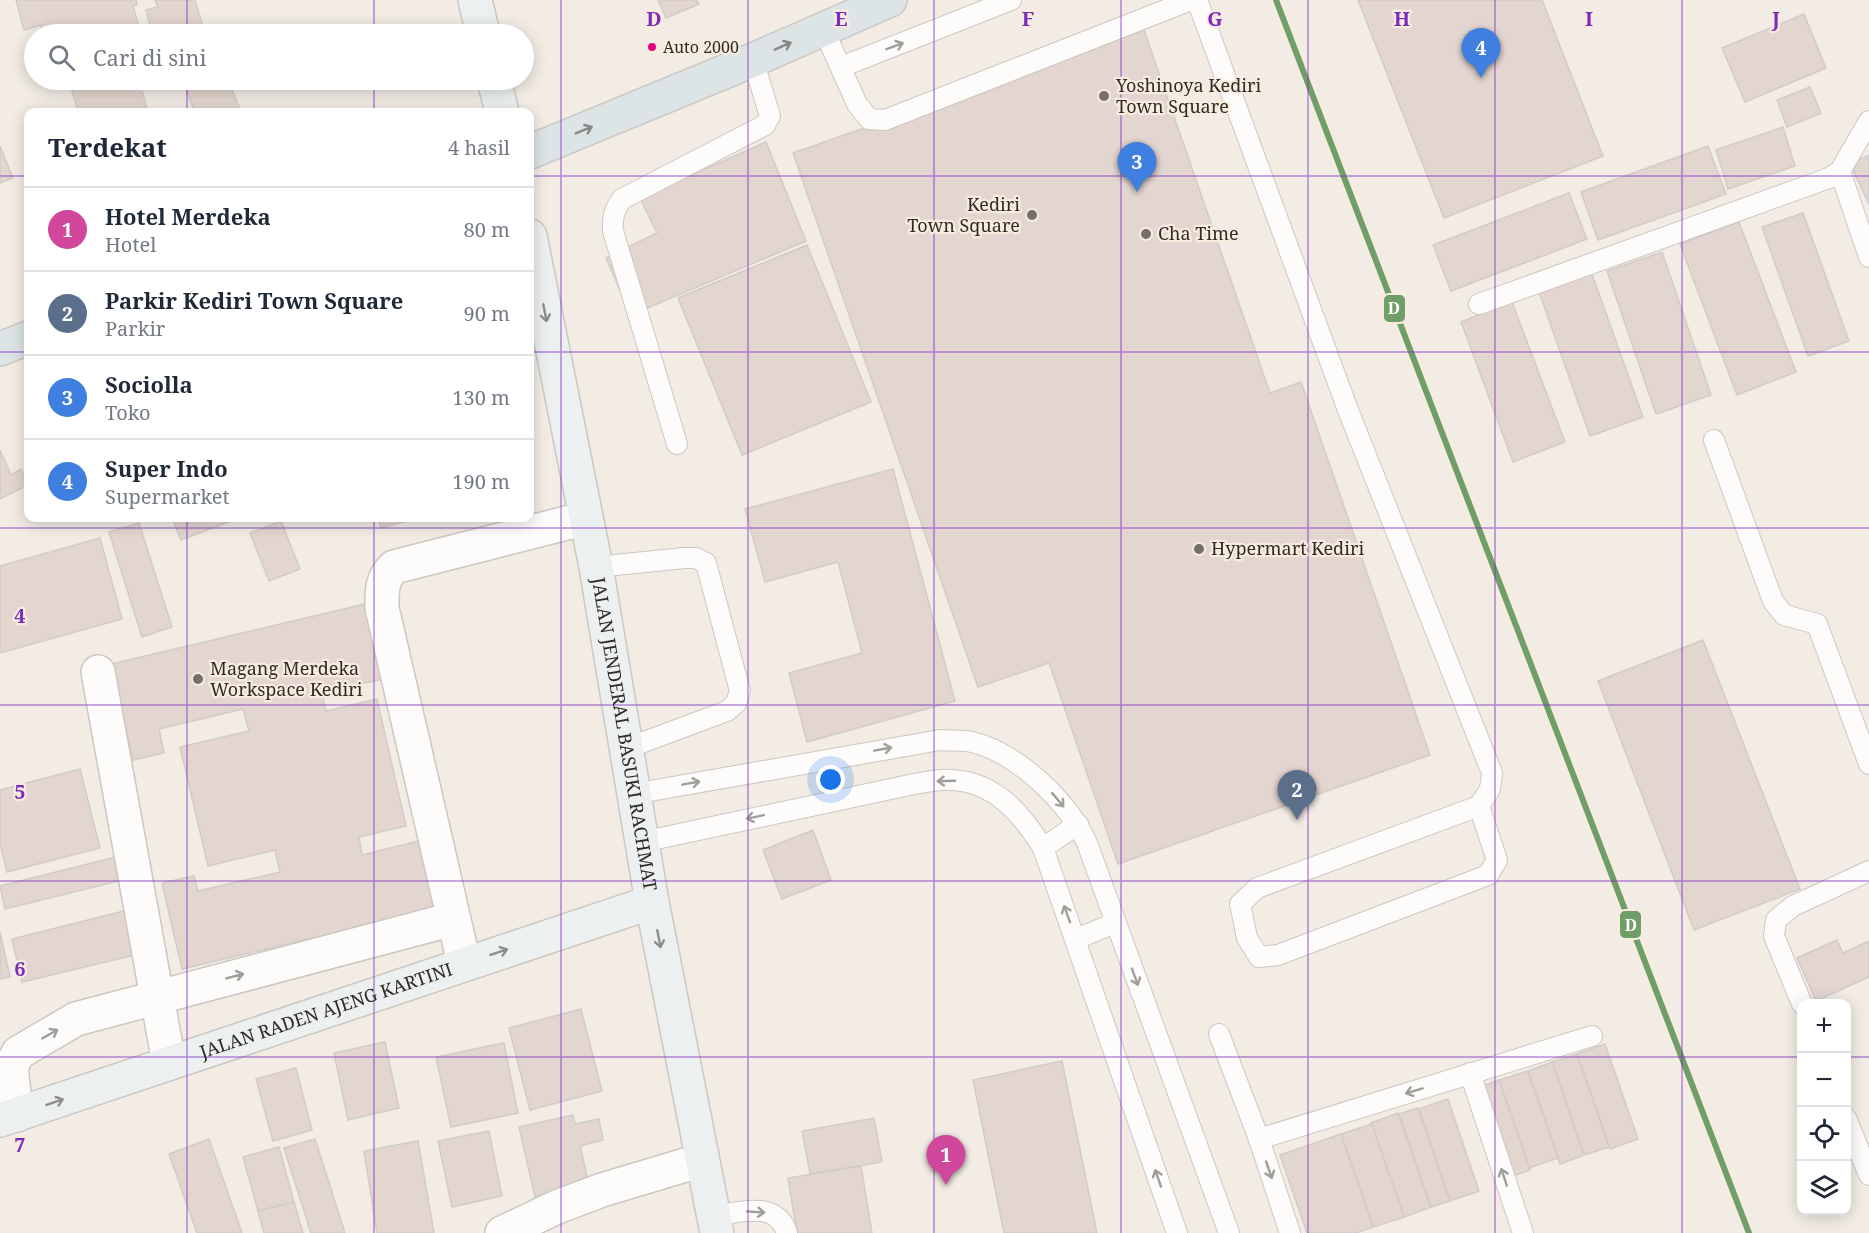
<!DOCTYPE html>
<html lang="id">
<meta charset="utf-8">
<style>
body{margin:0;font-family:"Noto Serif",serif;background:#f2f2f3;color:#1f2937}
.controls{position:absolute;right:18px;bottom:18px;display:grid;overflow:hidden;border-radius:12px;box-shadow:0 3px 15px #0003}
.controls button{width:54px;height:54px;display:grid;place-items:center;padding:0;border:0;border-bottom:2px solid #e0e1e3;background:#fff;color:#1f2937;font:30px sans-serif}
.you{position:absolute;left:831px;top:780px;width:21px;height:21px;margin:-15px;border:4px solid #fff;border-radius:50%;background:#1a73e8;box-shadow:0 0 0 9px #1a73e833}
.badge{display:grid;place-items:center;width:39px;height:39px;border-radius:50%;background:#736f69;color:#fff;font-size:20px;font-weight:700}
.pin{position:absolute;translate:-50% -50px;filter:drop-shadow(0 2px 3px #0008)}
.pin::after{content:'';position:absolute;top:32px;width:21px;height:18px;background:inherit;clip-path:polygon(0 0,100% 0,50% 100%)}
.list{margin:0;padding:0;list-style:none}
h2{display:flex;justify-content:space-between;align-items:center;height:78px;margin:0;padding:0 24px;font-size:26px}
h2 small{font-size:20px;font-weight:400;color:#747a83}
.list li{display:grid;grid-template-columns:39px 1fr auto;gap:18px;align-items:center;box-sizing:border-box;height:84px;padding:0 24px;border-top:2px solid #e0e1e3}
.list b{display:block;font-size:22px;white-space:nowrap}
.list p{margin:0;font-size:20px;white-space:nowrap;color:#747a83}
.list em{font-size:20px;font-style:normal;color:#747a83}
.icon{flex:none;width:33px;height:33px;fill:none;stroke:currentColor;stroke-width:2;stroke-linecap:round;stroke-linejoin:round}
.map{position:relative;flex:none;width:1869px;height:1233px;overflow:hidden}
.search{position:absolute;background:#fff;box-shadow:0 3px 15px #0003;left:24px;top:24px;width:510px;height:66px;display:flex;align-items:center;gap:15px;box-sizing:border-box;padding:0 21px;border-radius:33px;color:#747a83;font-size:22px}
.panel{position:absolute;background:#fff;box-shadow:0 3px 15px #0003;left:24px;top:108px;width:510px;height:414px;border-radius:12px}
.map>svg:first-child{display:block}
.building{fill:#e3d5cf;stroke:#d2ccc8;stroke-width:1.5}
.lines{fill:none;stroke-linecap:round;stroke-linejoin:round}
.lane-casing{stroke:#ccc7c1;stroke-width:22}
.street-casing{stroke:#ccc7c1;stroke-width:36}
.secondary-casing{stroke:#ccc7c1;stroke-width:36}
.primary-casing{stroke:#cdc9c6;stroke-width:36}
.lane{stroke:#fdfcfb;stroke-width:20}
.street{stroke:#fdfcfb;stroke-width:33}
.secondary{stroke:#edf0f0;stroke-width:33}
.primary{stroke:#dde4e6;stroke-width:33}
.rail-1-casing{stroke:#f8ecdf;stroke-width:10}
.rail-1{stroke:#6f9e68;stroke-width:6}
.oneway{stroke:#868886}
.oneway2{stroke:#a09e9b}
.oneway3{stroke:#8e8e8b}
.grid{fill:none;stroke:#7b2cbf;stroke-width:1.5;stroke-opacity:0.55}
.bus-dot{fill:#e5007d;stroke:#f8ecdf;stroke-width:2}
.poi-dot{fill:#736f69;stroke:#f8ecdf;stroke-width:2}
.labels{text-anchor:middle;stroke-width:4.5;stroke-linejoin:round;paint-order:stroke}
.bus-label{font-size:16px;fill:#2f2b26;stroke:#f8ecdf;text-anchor:start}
.poi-label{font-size:18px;fill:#2f2b26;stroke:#f8ecdf;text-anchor:start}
.street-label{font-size:18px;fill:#2f2b26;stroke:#f8ecdf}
.grid-label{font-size:20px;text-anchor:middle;font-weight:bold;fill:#7b2cbf;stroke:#f8ecdf;stroke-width:4.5;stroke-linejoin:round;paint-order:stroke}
.line-badge{stroke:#f8ecdf;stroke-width:2}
.badge-label{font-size:16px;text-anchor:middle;font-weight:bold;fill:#fff}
</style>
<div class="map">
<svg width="1869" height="1233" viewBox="0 0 1869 1233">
<rect width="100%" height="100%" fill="#f2ece5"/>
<g class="building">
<polygon points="16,0 136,0 137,5 133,6 141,34 43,34 41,25 24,30"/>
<polygon points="155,0 195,0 205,34 166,34 163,26 151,30 146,10 158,7"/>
<polygon points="658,0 697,0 699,4 666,18"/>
<polygon points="1358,0 1542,0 1603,156 1444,218"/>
<polygon points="1804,14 1826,68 1745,102 1722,48"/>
<polygon points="1144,30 1270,393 1301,382 1430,755 1118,864 1049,663 978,687 793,153"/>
<polygon points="69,80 139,80 148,112 78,112"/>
<polygon points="182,80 228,80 241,112 195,112"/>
<polygon points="1810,87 1821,113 1787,127 1777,100"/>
<polygon points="1783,127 1795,166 1728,189 1716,150"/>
<polygon points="766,142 806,241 631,315 606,258 657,233 640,198"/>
<polygon points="0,146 13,178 0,183"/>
<polygon points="1708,146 1726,194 1598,240 1581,192"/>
<polygon points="1869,155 1869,204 1850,164"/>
<polygon points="1569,193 1587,239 1451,291 1433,245"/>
<polygon points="1803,213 1849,341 1808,356 1762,227"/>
<polygon points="1739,222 1796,372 1737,395 1680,244"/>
<polygon points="807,245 871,402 742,455 678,298"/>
<polygon points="1662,252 1711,395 1656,414 1607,271"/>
<polygon points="1592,274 1643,417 1590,436 1539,292"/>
<polygon points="1512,302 1565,442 1513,462 1461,322"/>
<polygon points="0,450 11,475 21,469 28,485 0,499"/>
<polygon points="893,469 955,701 807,742 789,673 862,653 838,562 765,582 745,509"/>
<polygon points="172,518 239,518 181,540"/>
<polygon points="378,518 417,518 381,528"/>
<polygon points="281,521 300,569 269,581 250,533"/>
<polygon points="139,523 172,627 142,637 109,532"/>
<polygon points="100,538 122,619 0,653 0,566"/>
<polygon points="369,603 387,678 322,693 326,711 377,699 406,826 359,837 362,855 419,841 435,909 182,969 162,883 194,876 198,891 280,872 275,850 208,866 180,747 249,731 243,709 159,729 164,753 133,760 111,664"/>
<polygon points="1703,640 1800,889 1694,930 1598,681"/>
<polygon points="80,769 100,848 7,872 0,844 0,790"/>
<polygon points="813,830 831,880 782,899 763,850"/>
<polygon points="116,857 122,880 5,909 0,886"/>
<polygon points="124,911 135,955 22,982 12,939"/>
<polygon points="0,932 10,977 0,979"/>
<polygon points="1837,940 1843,953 1869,941 1869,977 1816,1001 1797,958"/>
<polygon points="581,1009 602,1091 530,1110 509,1028"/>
<polygon points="385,1042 399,1108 348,1120 334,1053"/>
<polygon points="504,1043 518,1113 451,1127 436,1057"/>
<polygon points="1605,1044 1638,1139 1610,1149 1577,1054"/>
<polygon points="1577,1054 1609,1147 1584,1155 1552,1062"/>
<polygon points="1062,1061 1097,1233 1004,1233 973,1080"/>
<polygon points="1552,1062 1584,1155 1560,1164 1528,1071"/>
<polygon points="296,1068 312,1130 273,1141 256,1079"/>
<polygon points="1528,1071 1558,1158 1529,1168 1499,1080"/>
<polygon points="1499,1080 1530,1170 1510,1177 1479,1087"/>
<polygon points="1448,1099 1479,1191 1450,1201 1419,1109"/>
<polygon points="1418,1108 1450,1201 1431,1207 1399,1114"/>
<polygon points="1398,1113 1431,1207 1404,1217 1371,1123"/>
<polygon points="573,1115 575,1124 599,1119 603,1140 580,1146 589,1185 535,1197 519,1127"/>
<polygon points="874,1118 882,1162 810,1174 802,1131"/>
<polygon points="1372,1124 1404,1217 1373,1227 1341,1134"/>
<polygon points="489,1131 502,1196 452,1207 438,1141"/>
<polygon points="1341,1134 1373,1227 1356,1233 1307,1233 1280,1155"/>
<polygon points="209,1139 242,1233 197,1233 169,1154"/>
<polygon points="315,1139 345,1233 311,1233 284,1148"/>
<polygon points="418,1141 434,1233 377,1233 364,1151"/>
<polygon points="279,1147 294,1202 258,1211 243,1157"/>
<polygon points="861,1166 872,1233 797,1233 788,1178"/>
<polygon points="294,1202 303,1233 264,1233 258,1211"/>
</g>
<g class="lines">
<g class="lane-casing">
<g id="lane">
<polyline points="1197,0 1348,410 1492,773 1490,789 1479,806 1257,888 1240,904 1247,938 1259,957 1278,955 1488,875 1497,860 1479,806"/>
<polyline points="823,28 857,104 869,119 885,120 1191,0"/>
<polyline points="841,67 1011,0"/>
<polyline points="1840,171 1869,257"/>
<polyline points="1479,304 1829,178 1840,171 1869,121"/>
<polyline points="1714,440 1773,601 1784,615 1817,624 1869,764"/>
<path d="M 677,444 L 613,231 C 612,218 614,210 622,199 L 765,125 L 770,116 L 753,60"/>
<polyline points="596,567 684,558 696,558 706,563 740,691 736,703 727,711 625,749"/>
<path d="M 633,794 L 940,740 C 950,741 962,740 972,742 C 1018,753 1068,802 1087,843 L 1229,1233"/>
<path d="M 642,842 L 914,784 C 926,782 940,779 952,780 C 995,782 1022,814 1043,848 L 1177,1233"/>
<polyline points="1043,848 1078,824"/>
<polyline points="1076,939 1115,923"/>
<polyline points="1802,1004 1774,936 1776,920 1793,906 1869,871"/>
<polyline points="1219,1034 1259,1139"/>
<polyline points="1470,1073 1523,1233"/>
<polyline points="1846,1118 1869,1175"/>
<path d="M 713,1216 C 740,1212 777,1200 787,1233"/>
<polyline points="1290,1233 1259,1139 1592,1036"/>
</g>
</g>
<g class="street-casing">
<g id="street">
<polyline points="98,672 169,1063"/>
<path d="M 464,963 L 382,608 C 382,592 381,579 394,567 L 586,518"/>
<polyline points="17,1115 12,1077 12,1065 18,1053 76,1019 453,919"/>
<polyline points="502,1233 557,1207 602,1190 702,1160"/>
</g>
</g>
<g class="secondary-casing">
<g id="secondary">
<polyline points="475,0 483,34"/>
<polyline points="494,80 502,112"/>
<path id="s1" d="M 530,236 L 596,567 L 652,902 L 717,1233"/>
<path id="s2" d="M 0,1120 L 652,902"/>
</g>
</g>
<g class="primary-casing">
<g id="primary">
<polyline points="530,152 753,60 890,0"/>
<polyline points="0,349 28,338"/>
</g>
</g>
<use href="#lane" class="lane"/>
<use href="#street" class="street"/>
<use href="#secondary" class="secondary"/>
<use href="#primary" class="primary"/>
<g class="rail-1-casing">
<polyline id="rail-1" points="1276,0 1749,1233"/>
</g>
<use href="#rail-1" class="rail-1"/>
</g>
<defs><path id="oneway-shaft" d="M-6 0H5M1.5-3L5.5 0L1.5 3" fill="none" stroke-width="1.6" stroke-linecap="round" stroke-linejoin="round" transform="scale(1.5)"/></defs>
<g class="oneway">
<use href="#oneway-shaft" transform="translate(783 46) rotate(-24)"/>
<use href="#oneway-shaft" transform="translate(584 130) rotate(-22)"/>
</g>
<g class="oneway2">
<use href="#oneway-shaft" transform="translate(895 46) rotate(-21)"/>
<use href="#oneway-shaft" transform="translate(883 749) rotate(-10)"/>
<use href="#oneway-shaft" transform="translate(946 781) rotate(178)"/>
<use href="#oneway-shaft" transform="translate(691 783) rotate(-10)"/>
<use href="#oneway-shaft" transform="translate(1058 800) rotate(50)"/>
<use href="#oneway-shaft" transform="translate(755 817) rotate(168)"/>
<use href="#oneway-shaft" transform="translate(1067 914) rotate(-110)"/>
<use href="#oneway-shaft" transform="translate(235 976) rotate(-15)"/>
<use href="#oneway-shaft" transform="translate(1135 977) rotate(70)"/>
<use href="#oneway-shaft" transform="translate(50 1034) rotate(-30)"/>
<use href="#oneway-shaft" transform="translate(1414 1091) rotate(163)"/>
<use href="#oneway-shaft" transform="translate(1269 1170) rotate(71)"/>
<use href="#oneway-shaft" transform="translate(1504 1177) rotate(-108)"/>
<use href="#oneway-shaft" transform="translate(1158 1178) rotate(-109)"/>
<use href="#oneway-shaft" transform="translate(756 1212) rotate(4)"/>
</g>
<g class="oneway3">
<use href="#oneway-shaft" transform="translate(545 313) rotate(79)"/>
<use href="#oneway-shaft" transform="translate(659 939) rotate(79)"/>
<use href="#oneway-shaft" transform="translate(499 952) rotate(-18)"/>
<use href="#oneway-shaft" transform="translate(55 1102) rotate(-19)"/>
</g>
<path class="grid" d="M 187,0 L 187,34M 374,0 L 374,34M 561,0 L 561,1233M 748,0 L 748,1233M 934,0 L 934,1233M 1121,0 L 1121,1233M 1308,0 L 1308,1233M 1495,0 L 1495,1233M 1682,0 L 1682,1233M 187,80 L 187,112M 374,80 L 374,112M 0,176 L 28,176M 530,176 L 1869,176M 0,352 L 28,352M 530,352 L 1869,352M 187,518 L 187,1233M 374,518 L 374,1233M 0,528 L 1869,528M 0,705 L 1869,705M 0,881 L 1869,881M 0,1057 L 1802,1057M 1846,1057 L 1869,1057"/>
<circle class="bus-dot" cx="652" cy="47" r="5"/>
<g class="poi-dot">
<circle cx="1104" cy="96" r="6"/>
<circle cx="1032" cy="215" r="6"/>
<circle cx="1146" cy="234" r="6"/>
<circle cx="1199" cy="549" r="6"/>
<circle cx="198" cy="679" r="6"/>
</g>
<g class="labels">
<g class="bus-label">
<text x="663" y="53">Auto 2000</text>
</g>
<g class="poi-label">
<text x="1116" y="92">Yoshinoya Kediri<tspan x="1116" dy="21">Town Square</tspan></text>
<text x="1020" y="211" text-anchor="end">Kediri<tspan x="1020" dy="21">Town Square</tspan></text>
<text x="1158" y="240">Cha Time</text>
<text x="1211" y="555">Hypermart Kediri</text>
<text x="210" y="675">Magang Merdeka<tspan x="210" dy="21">Workspace Kediri</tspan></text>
</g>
<g class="street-label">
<text dy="6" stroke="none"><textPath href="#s1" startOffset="507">JALAN JENDERAL BASUKI RACHMAT</textPath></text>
<text dy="6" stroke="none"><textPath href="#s2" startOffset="344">JALAN RADEN AJENG KARTINI</textPath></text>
</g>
</g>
<g class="grid-label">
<text x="654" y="26">D</text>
<text x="841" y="26">E</text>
<text x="1028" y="26">F</text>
<text x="1215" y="26">G</text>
<text x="1402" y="26">H</text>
<text x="1589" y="26">I</text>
<text x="1776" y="26">J</text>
<text x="20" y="623">4</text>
<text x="20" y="799">5</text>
<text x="20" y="976">6</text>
<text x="20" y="1152">7</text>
</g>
<g class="line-badge">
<rect x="1383" y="294" width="23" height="29" rx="6" fill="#6f9e68"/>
<rect x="1619" y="910" width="23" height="29" rx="6" fill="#6f9e68"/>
</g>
<g class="badge-label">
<text x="1394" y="314">D</text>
<text x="1631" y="931">D</text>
</g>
</svg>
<div class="controls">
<button>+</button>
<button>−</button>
<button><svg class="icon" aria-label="locate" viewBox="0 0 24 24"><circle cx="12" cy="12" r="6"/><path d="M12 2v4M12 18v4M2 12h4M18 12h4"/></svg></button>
<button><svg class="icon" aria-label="layers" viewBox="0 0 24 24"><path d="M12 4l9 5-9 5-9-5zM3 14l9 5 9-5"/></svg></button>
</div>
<div class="you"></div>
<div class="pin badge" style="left:946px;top:1185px;background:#d1479c">1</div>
<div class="pin badge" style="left:1297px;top:820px;background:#5c6f8a">2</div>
<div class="pin badge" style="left:1137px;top:192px;background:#3f7fe0">3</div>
<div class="pin badge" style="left:1481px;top:78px;background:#3f7fe0">4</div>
<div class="search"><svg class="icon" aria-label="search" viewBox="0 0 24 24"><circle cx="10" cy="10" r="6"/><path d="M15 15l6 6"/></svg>Cari di sini</div>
<section class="panel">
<h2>Terdekat<small>4 hasil</small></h2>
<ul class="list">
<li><span class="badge" style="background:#d1479c">1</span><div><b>Hotel Merdeka</b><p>Hotel</p></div><em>80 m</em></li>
<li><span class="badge" style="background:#5c6f8a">2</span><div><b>Parkir Kediri Town Square</b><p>Parkir</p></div><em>90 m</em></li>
<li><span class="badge" style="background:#3f7fe0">3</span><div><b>Sociolla</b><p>Toko</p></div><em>130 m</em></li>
<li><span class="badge" style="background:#3f7fe0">4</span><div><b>Super Indo</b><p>Supermarket</p></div><em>190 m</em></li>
</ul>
</section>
</div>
